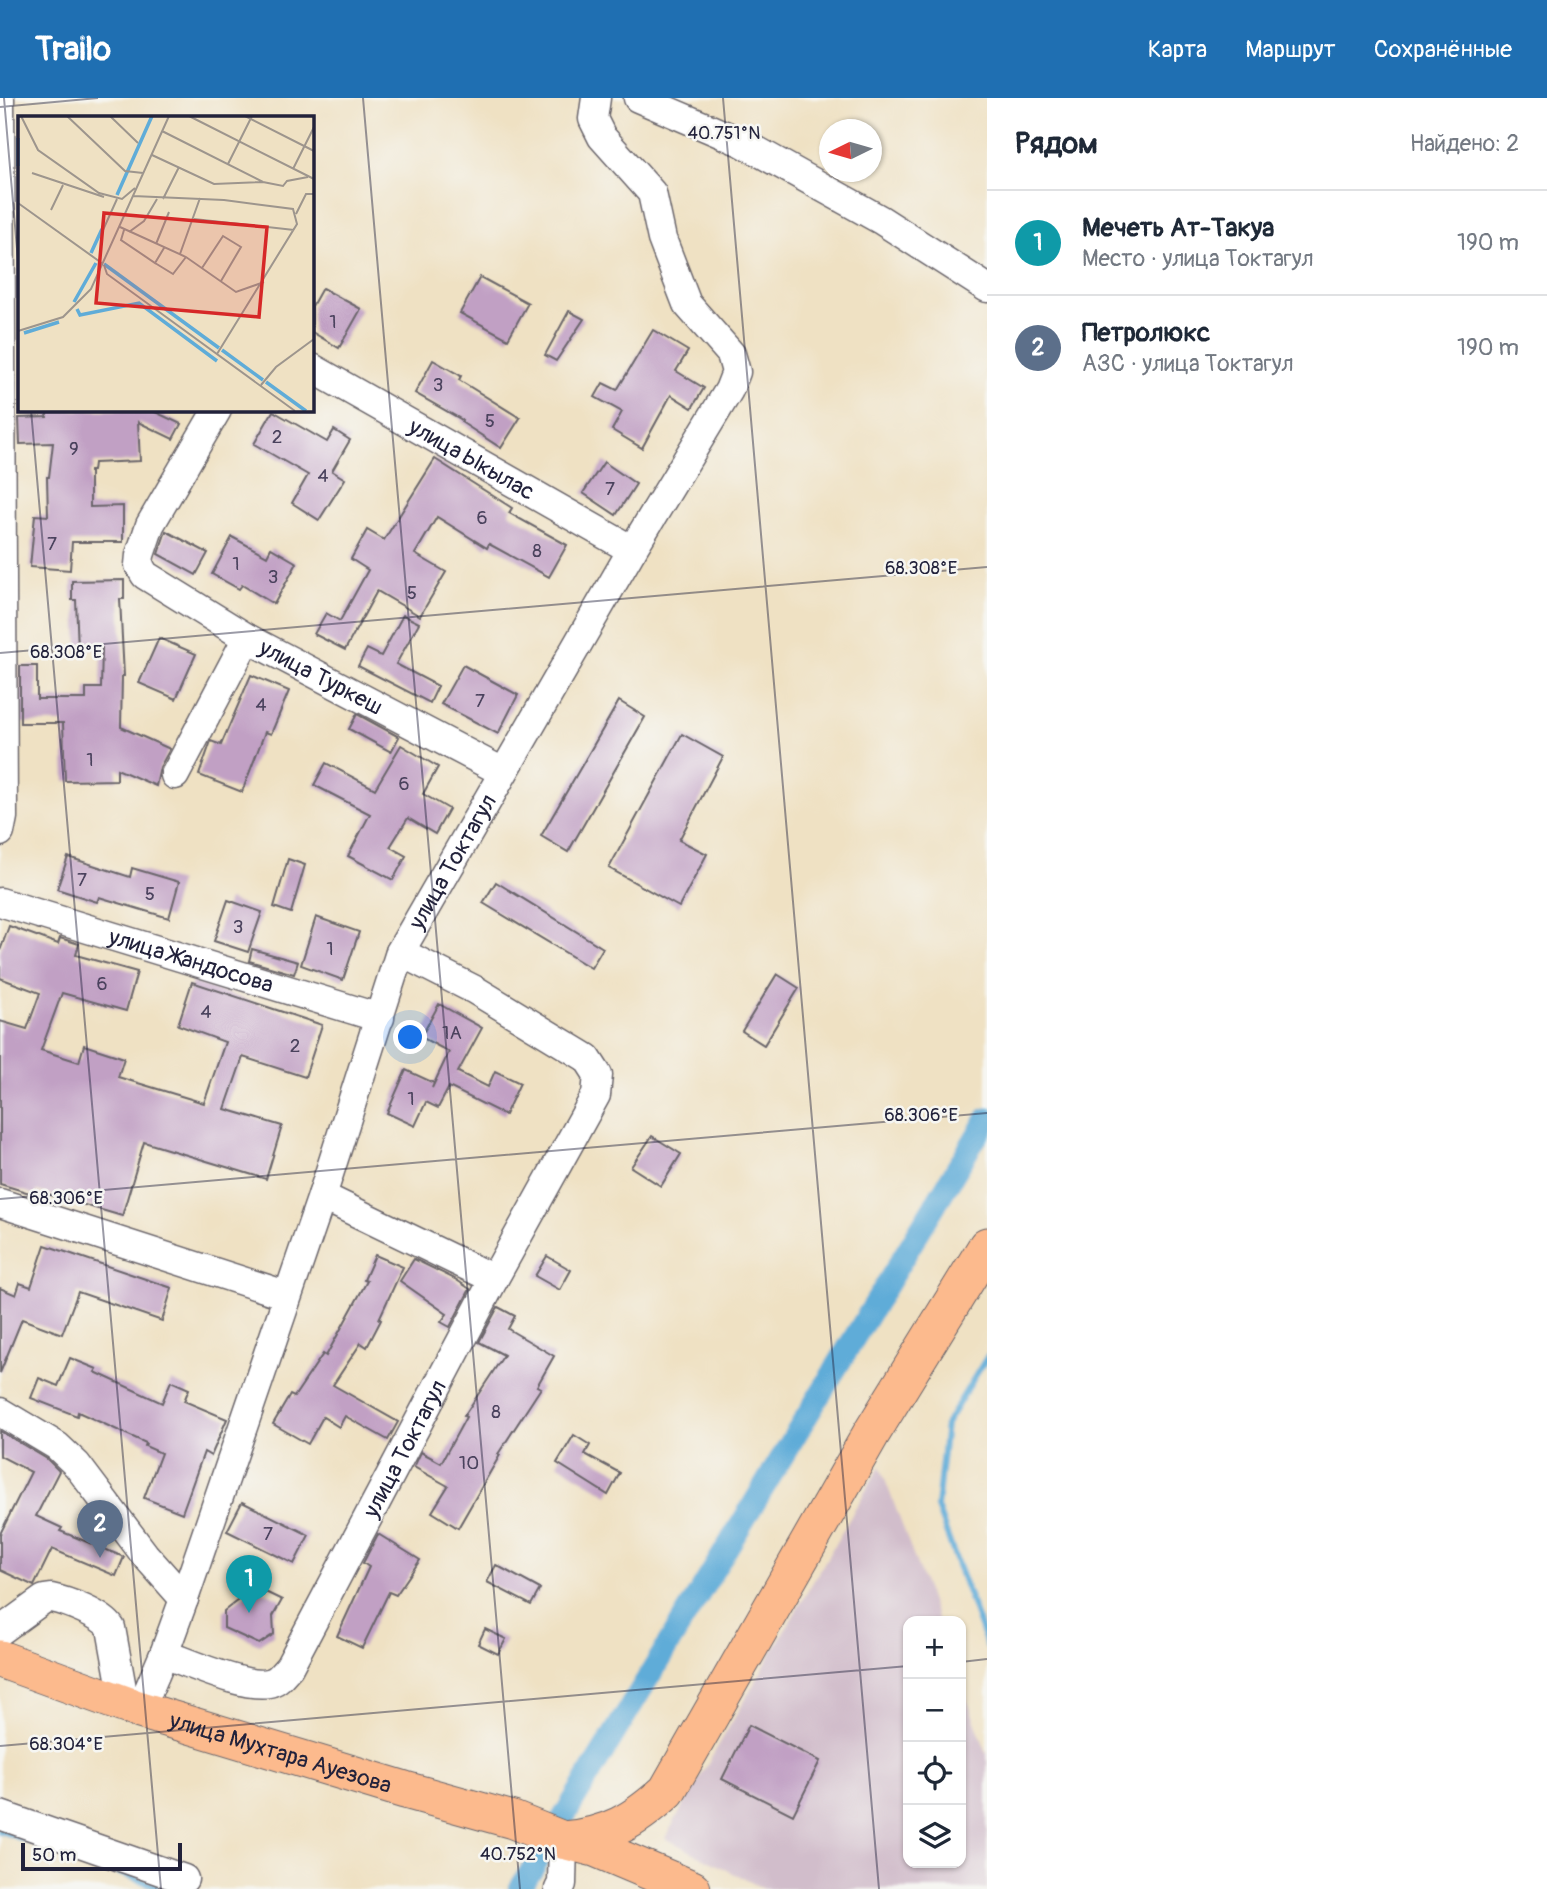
<!DOCTYPE html>
<html lang="ru">
<meta charset="utf-8">
<style>
body{margin:0;font-family:Pangolin,sans-serif;background:#f6f6f7;color:#1f2937}
.controls{position:absolute;right:21px;bottom:21px;display:grid;overflow:hidden;border-radius:14px;box-shadow:0 2px 5px #0004}
.controls button{width:63px;height:63px;display:grid;place-items:center;padding:0;border:0;border-bottom:2px solid #e0e1e3;background:#fff;color:#1f2937;font:35px sans-serif}
.compass{position:absolute;left:819px;top:21px;width:63px;height:63px;border-radius:50%;background:#fff;box-shadow:0 2px 5px #0004;rotate:265deg}
.scale{position:absolute;left:21px;bottom:18px;width:161px;box-sizing:border-box;padding-left:7px;border:4px solid #22223b;border-top:0;font-size:19px;line-height:24px;white-space:nowrap;color:#22223b;-webkit-text-stroke:5px #f6f6f2;paint-order:stroke}
.you{position:absolute;left:411px;top:940px;width:24px;height:24px;margin:-18px;border:5px solid #fff;border-radius:50%;background:#1a73e8;box-shadow:0 0 0 10px #1a73e833}
.badge{display:grid;place-items:center;width:46px;height:46px;border-radius:50%;background:#1f6fb2;color:#fff;font-size:23px;font-weight:700}
.pin{position:absolute;translate:-50% -58px;filter:drop-shadow(0 2px 4px #0008)}
.pin::after{content:'';position:absolute;top:37px;width:24px;height:21px;background:inherit;clip-path:polygon(0 0,100% 0,50% 100%)}
.list{margin:0;padding:0;list-style:none}
h2{display:flex;justify-content:space-between;align-items:center;height:91px;margin:0;padding:0 28px;font-size:30px}
h2 small{font-size:23px;font-weight:400;color:#747a83}
.list li{display:grid;grid-template-columns:46px 1fr auto;gap:21px;align-items:center;box-sizing:border-box;height:105px;padding:0 28px;border-top:2px solid #e0e1e3}
.list b{display:block;font-size:26px;white-space:nowrap}
.list p{margin:0;font-size:23px;white-space:nowrap;color:#747a83}
.list em{font-size:23px;font-style:normal;color:#747a83}
.icon{flex:none;width:38px;height:38px;fill:none;stroke:currentColor;stroke-width:2;stroke-linecap:round;stroke-linejoin:round}
.map{position:relative;flex:none;width:987px;height:1791px;overflow:hidden}
header{display:flex;align-items:center;gap:42px;box-sizing:border-box;height:98px;padding:0 35px;background:#1f6fb2;color:#fff}
header strong{font-size:33px}
nav{display:flex;gap:38px;margin-inline-start:auto;font-size:24px}
main{display:flex}
aside{flex:1;background:#fff}
.map>svg:first-child{display:block}
.industrial{fill:#d1bdcb}
.lines{fill:none;stroke-linecap:round;stroke-linejoin:round}
.stream{stroke:#5facd8;stroke-width:6}
.canal{stroke:#5facd8;stroke-width:23}
.building{fill:#c1a0c4}
.minor-casing{stroke:#6a656b;stroke-width:31}
.major-casing{stroke:#6a656b;stroke-width:39}
.minor{stroke:#fff;stroke-width:28}
.major{stroke:#fcba8d;stroke-width:37}
.ticks{fill:none;stroke:#22223b;stroke-width:2;stroke-opacity:0.45}
.labels{text-anchor:middle;stroke-width:5;stroke-linejoin:round;paint-order:stroke}
.number-label{font-size:19px;fill:#4a425d}
.street-label{font-size:23px;fill:#22223b;stroke:#f6f6f2}
.inset-river{fill:none;stroke:#5facd8;stroke-width:3.5}
.inset-road{fill:none;stroke:#9d958d;stroke-width:2}
.view{fill:#d62828;fill-opacity:0.15;stroke:#d62828;stroke-width:3.5}
.inset-edge{fill:none;stroke:#22223b;stroke-width:3.5}
.ticks-label{font-size:18px;text-anchor:middle;fill:#22223b;stroke:#f6f6f2;stroke-width:5;stroke-linejoin:round;paint-order:stroke}
</style>
<header>
<strong>Trailo</strong>
<nav><a>Карта</a><a>Маршрут</a><a>Сохранённые</a></nav>
</header>
<main>
<div class="map">
<svg width="987" height="1791" viewBox="0 0 987 1791">
<rect width="100%" height="100%" fill="#f6f6f2"/>
<filter id="ink" filterUnits="userSpaceOnUse"><feTurbulence type="fractalNoise" baseFrequency=".0143" numOctaves="2"/><feDisplacementMap in="SourceGraphic" scale="14" xChannelSelector="R" yChannelSelector="G"/><feConvolveMatrix kernelMatrix="1 2 1 2 8 2 1 2 1" color-interpolation-filters="sRGB"/></filter>
<filter id="wash" filterUnits="userSpaceOnUse"><feTurbulence type="fractalNoise" baseFrequency=".00686" numOctaves="4" result="noise"/><feDisplacementMap in="SourceGraphic" scale="28" xChannelSelector="R" yChannelSelector="G"/><feGaussianBlur stdDeviation="1.57" result="paint"/><feColorMatrix in="noise" values="0 0 0 0 0 0 0 0 0 0 0 0 0 0 0 0 0 1.4 0 .05"/><feComposite in="paint" operator="in"/></filter>
<g filter="url(#wash)">
<rect width="100%" height="100%" fill="#efe1c3"/>
<polygon class="industrial" points="880,1368 938,1523 908,1523 908,1765 961,1765 961,1585 987,1656 987,1791 764,1791 665,1740"/>
<g class="lines">
<g class="stream">
<polyline points="987,1259 946,1326 937,1409 987,1548"/>
<polyline points="0,1733 165,1791"/>
</g>
<polyline class="canal" points="520,1791 987,1021"/>
</g>
<g id="blocks">
<g class="building">
<polygon points="480,179 528,205 508,241 460,215"/>
<polygon points="322,190 361,211 339,250 312,234 312,208"/>
<polygon points="569,213 584,221 556,263 545,257"/>
<polygon points="653,232 688,253 676,273 704,290 692,310 671,297 642,350 612,332 622,314 595,299 603,285 617,292"/>
<polygon points="433,262 461,278 459,282 520,320 501,350 461,324 462,322 415,295"/>
<polygon points="47,312 151,312 181,326 173,341 138,324 140,363 94,365 93,373 90,373 90,409 123,408 123,444 72,444 70,472 30,469 35,417 48,418 47,379 49,379 53,345 20,346 19,320 47,319"/>
<polygon points="273,313 327,344 334,332 350,342 332,373 345,381 319,422 292,405 308,377 254,346"/>
<polygon points="435,361 512,410 509,415 567,447 549,479 489,446 487,450 437,419 415,456 446,474 420,518 377,493 345,552 314,536 326,515 340,523 368,472 351,461 367,432 384,442"/>
<polygon points="604,364 636,386 616,417 583,395"/>
<polygon points="166,433 208,455 196,477 158,456"/>
<polygon points="232,439 267,458 271,450 297,465 274,506 242,487 239,491 212,476"/>
<polygon points="124,482 124,501 120,501 124,578 122,578 121,629 170,651 160,669 156,688 117,671 117,682 65,683 63,625 20,625 20,568 37,568 37,601 86,601 86,590 101,590 102,550 78,551 76,502 72,502 72,483"/>
<polygon points="403,517 419,525 396,566 438,588 430,605 358,568 367,551 381,558"/>
<polygon points="159,540 196,556 176,601 139,585"/>
<polygon points="463,567 518,597 498,636 441,606"/>
<polygon points="251,577 289,593 271,636 265,634 242,694 199,677 211,643 221,647"/>
<polygon points="619,603 645,619 568,754 541,738"/>
<polygon points="357,616 399,639 391,654 349,631"/>
<polygon points="682,636 723,659 679,742 707,756 679,809 609,770"/>
<polygon points="401,647 438,669 423,696 449,711 435,736 408,720 390,749 406,758 393,782 348,758 370,716 314,687 326,665 375,691"/>
<polygon points="68,759 130,779 132,770 179,784 169,820 99,799 97,804 57,791"/>
<polygon points="288,761 305,767 291,815 274,809"/>
<polygon points="496,784 603,850 591,870 483,805"/>
<polygon points="228,802 262,814 248,854 214,843"/>
<polygon points="316,819 359,834 343,882 301,867"/>
<polygon points="9,828 58,846 60,840 79,846 76,857 137,874 126,913 62,895 41,952 79,964 84,947 124,960 118,979 204,1005 225,944 178,927 192,884 322,927 305,979 243,959 225,1011 282,1028 266,1081 144,1044 122,1118 37,1093 36,1097 0,1086 0,923 27,931 40,895 0,880 0,853"/>
<polygon points="252,851 298,864 294,876 249,863"/>
<polygon points="777,876 799,890 764,947 742,933"/>
<polygon points="439,906 482,930 458,974 488,989 495,973 520,985 505,1017 449,989 438,1010 426,1004 415,1028 387,1015 406,972 434,985 432,990 449,954 421,939"/>
<polygon points="652,1038 681,1056 661,1088 631,1069"/>
<polygon points="45,1147 172,1190 162,1223 78,1194 62,1236 22,1221 0,1275 0,1190 16,1197 20,1185 31,1189"/>
<polygon points="375,1157 403,1169 379,1221 381,1222 367,1249 361,1245 333,1287 398,1324 388,1342 345,1318 339,1329 323,1319 308,1346 273,1326 290,1297 294,1299 323,1256 326,1258 367,1183 364,1182"/>
<polygon points="547,1158 571,1172 560,1192 535,1178"/>
<polygon points="414,1161 455,1181 470,1191 450,1229 441,1224 447,1216 400,1183"/>
<polygon points="498,1209 515,1218 508,1231 554,1258 537,1288 541,1290 498,1356 500,1357 458,1430 432,1414 448,1388 414,1369 421,1354 441,1365 466,1319 464,1318 504,1257 479,1244"/>
<polygon points="70,1260 97,1271 95,1274 162,1305 171,1283 189,1291 184,1303 227,1321 211,1358 204,1354 182,1415 144,1400 161,1355 145,1348 146,1345 78,1314 77,1318 31,1300 39,1280 58,1288"/>
<polygon points="0,1333 47,1361 59,1373 36,1418 62,1430 60,1433 124,1459 116,1478 52,1451 34,1488 0,1472 0,1436 31,1374 0,1358"/>
<polygon points="574,1337 590,1347 585,1356 620,1375 608,1397 557,1365"/>
<polygon points="242,1404 309,1437 294,1466 227,1433"/>
<polygon points="378,1436 420,1462 396,1497 389,1494 362,1550 337,1538 369,1469 363,1465"/>
<polygon points="496,1467 540,1491 531,1507 487,1484"/>
<polygon points="255,1489 282,1502 273,1518 274,1536 259,1546 224,1530 224,1513"/>
<polygon points="485,1531 506,1541 498,1556 478,1546"/>
<polygon points="749,1627 820,1663 793,1717 722,1681"/>
</g>
</g>
</g>
<g filter="url(#ink)">
<use href="#blocks" fill-opacity="0" stroke="#6a656b" stroke-width="2"/>
<g class="lines">
<g class="minor-casing">
<g id="minor">
<polyline points="638,0 743,45 881,122 987,190"/>
<path id="s1" d="M 312,270 L 632,452"/>
<path id="s2" d="M 217,312 L 150,427 L 140,457 L 139,467 L 145,477 L 247,540 L 503,674"/>
<polyline points="175,677 247,540"/>
<polyline points="0,734 3,719 0,0"/>
<path id="s3" d="M 0,804 L 380,920"/>
<polyline points="400,854 475,892 587,960 598,977 596,997 494,1181"/>
<polyline points="0,1105 286,1197"/>
<polyline points="0,1314 57,1348 77,1367 145,1457 184,1501"/>
<path d="M 0,1533 L 44,1501 L 51,1500 C 66,1503 102,1516 111,1530 L 125,1607"/>
<path id="s4" d="M 164,1556 C 187,1564 250,1593 272,1584 C 279,1582 284,1574 289,1569 L 494,1181 L 322,1098"/>
<path id="s5" d="M 140,1612 L 164,1556 L 184,1501 L 322,1098 L 400,854 L 632,452 L 729,292 L 736,274 L 731,256 L 687,206 L 662,141 L 652,95 L 602,39 L 593,21 L 596,0"/>
<polyline points="0,1717 184,1781"/>
<polyline points="559,1791 562,1786 563,1742"/>
</g>
</g>
<g class="major-casing">
<g id="major">
<path id="s6" d="M 0,1561 L 140,1612 L 405,1692 L 513,1722 L 563,1742 L 595,1750 L 692,1791"/>
<path d="M 563,1742 C 609,1738 634,1723 667,1693 L 871,1336 L 987,1148"/>
</g>
</g>
<use href="#minor" class="minor"/>
<use href="#major" class="major"/>
</g>
</g>
<path class="ticks" d="M 4,0 L 19,174M 363,0 L 520,1791M 723,0 L 879,1791M 0,9 L 98,0M 31,312 L 161,1791M 0,555 L 987,469M 0,1101 L 987,1015M 961,1564 L 987,1561M 0,1648 L 908,1568"/>
<g class="labels">
<g class="number-label">
<text x="333" y="230">1</text>
<text x="438" y="293">3</text>
<text x="490" y="329">5</text>
<text x="277" y="345">2</text>
<text x="74" y="357">9</text>
<text x="323" y="384">4</text>
<text x="610" y="397">7</text>
<text x="482" y="426">6</text>
<text x="52" y="452">7</text>
<text x="537" y="459">8</text>
<text x="236" y="472">1</text>
<text x="273" y="485">3</text>
<text x="412" y="501">5</text>
<text x="480" y="609">7</text>
<text x="261" y="613">4</text>
<text x="90" y="668">1</text>
<text x="404" y="692">6</text>
<text x="82" y="788">7</text>
<text x="150" y="802">5</text>
<text x="238" y="835">3</text>
<text x="330" y="857">1</text>
<text x="102" y="892">6</text>
<text x="206" y="920">4</text>
<text x="452" y="941">1А</text>
<text x="295" y="954">2</text>
<text x="411" y="1007">1</text>
<text x="496" y="1320">8</text>
<text x="469" y="1371">10</text>
<text x="268" y="1442">7</text>
</g>
<g class="street-label">
<text dy="8" stroke="none"><textPath href="#s1" startOffset="184">улица Ыкылас</textPath></text>
<text dy="8" stroke="none"><textPath href="#s2" startOffset="390">улица Туркеш</textPath></text>
<text dy="8" stroke="none"><textPath href="#s5" startOffset="906">улица Токтагул</textPath></text>
<text dy="8" stroke="none"><textPath href="#s3" startOffset="200">улица Жандосова</textPath></text>
<text dy="8" stroke="none"><textPath href="#s4" startOffset="383">улица Токтагул</textPath></text>
<text dy="8" stroke="none"><textPath href="#s6" startOffset="296">улица Мухтара Ауезова</textPath></text>
</g>
</g>
<g transform="translate(18 18)">
<rect width="296" height="296" fill="#efe1c3"/>
<path class="inset-river" d="M 0,22 L 0,50M 99,79 L 134,0M 73,137 L 84,113M 86,148 L 201,232M 56,186 L 78,147M 59,193 L 62,199 L 121,187 L 199,245M 6,217 L 41,206M 204,234 L 245,264M 248,266 L 288,295"/>
<path class="inset-road" d="M 3,0 L 20,34 L 81,77 L 104,83 L 117,72M 49,0 L 107,55 L 125,57M 92,0 L 120,27M 171,0 L 296,63M 227,0 L 296,35M 144,15 L 245,66 L 265,70 L 269,65 L 290,61M 134,39 L 196,68 L 245,66M 210,48 L 234,0M 275,53 L 296,11M 14,57 L 86,81M 115,80 L 206,84 L 275,93 L 279,108 L 199,238M 145,83 L 161,51M 0,87 L 85,148M 33,94 L 45,69M 278,98 L 288,78 L 296,78M 176,103 L 276,114M 102,111 L 168,141 L 218,176 L 246,166M 85,114 L 99,83M 106,114 L 103,124 L 137,147 L 146,132M 111,116 L 126,105 L 139,83M 138,128 L 151,96M 162,138 L 182,82M 137,147 L 155,158 L 168,141M 86,149 L 89,158 L 277,295M 184,152 L 205,120 L 223,131 L 203,165M 0,215 L 45,201 L 73,173 L 151,0M 243,269 L 258,251 L 296,223"/>
<path class="view" d="M 86,97 L 249,111 L 241,201 L 78,187 Z"/>
<rect width="296" height="296" class="inset-edge"/>
</g>
<g class="ticks-label">
<text x="724" y="41">40.751°N</text>
<text x="921" y="476">68.308°E</text>
<text x="66" y="560">68.308°E</text>
<text x="921" y="1023">68.306°E</text>
<text x="66" y="1106">68.306°E</text>
<text x="66" y="1652">68.304°E</text>
<text x="518" y="1762">40.752°N</text>
</g>
</svg>
<div class="controls">
<button>+</button>
<button>−</button>
<button><svg class="icon" aria-label="locate" viewBox="0 0 24 24"><circle cx="12" cy="12" r="6"/><path d="M12 2v4M12 18v4M2 12h4M18 12h4"/></svg></button>
<button><svg class="icon" aria-label="layers" viewBox="0 0 24 24"><path d="M12 4l9 5-9 5-9-5zM3 14l9 5 9-5"/></svg></button>
</div>
<svg class="compass" viewBox="-18 -18 36 36"><path d="M0-13l5 13h-10z" fill="#e53935"/><path d="M0 13l5-13h-10z" fill="#747a83"/></svg>
<div class="scale">50 m</div>
<div class="you"></div>
<div class="pin badge" style="left:249px;top:1515px;background:#0f9aa8">1</div>
<div class="pin badge" style="left:100px;top:1460px;background:#5c6f8a">2</div>
</div>
<aside>
<h2>Рядом<small>Найдено: 2</small></h2>
<ul class="list">
<li><span class="badge" style="background:#0f9aa8">1</span><div><b>Мечеть Ат-Такуа</b><p>Место · улица Токтагул</p></div><em>190 m</em></li>
<li><span class="badge" style="background:#5c6f8a">2</span><div><b>Петролюкс</b><p>АЗС · улица Токтагул</p></div><em>190 m</em></li>
</ul>
</aside>
</main>
